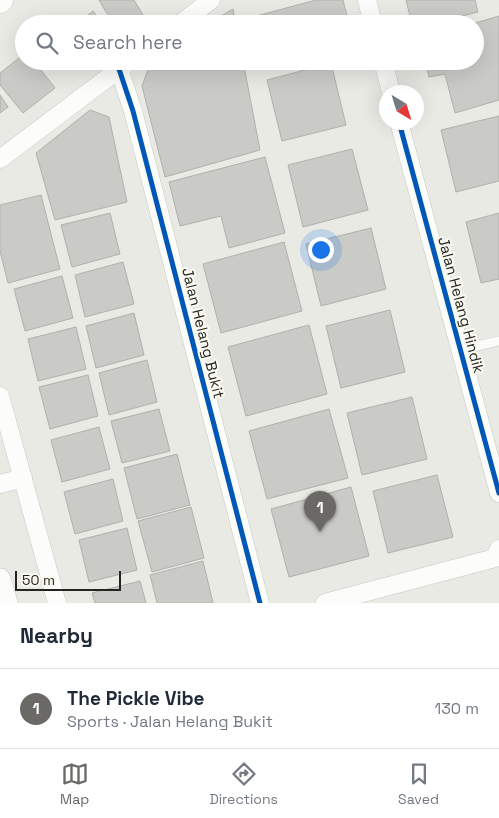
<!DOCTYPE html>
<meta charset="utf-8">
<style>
body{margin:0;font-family:"Space Grotesk",sans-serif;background:#f2f2f3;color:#1f2937}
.compass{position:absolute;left:379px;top:85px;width:45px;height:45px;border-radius:50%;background:#fff;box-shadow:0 5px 20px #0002;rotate:142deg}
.scale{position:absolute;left:15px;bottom:12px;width:106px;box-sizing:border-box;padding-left:5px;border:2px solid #252421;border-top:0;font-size:14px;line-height:18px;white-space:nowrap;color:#252421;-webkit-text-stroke:4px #faf9f0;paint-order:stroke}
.you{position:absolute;left:320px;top:249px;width:18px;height:18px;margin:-12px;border:4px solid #fff;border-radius:50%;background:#1a73e8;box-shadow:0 0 0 8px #1a73e833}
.badge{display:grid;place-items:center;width:32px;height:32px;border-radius:50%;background:#6a6966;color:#fff;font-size:16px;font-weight:700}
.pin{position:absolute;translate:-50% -41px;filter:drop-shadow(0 1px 2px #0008)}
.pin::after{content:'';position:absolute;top:26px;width:18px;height:15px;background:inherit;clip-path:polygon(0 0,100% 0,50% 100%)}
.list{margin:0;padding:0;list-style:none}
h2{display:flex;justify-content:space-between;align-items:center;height:65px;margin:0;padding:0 20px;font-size:21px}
h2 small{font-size:16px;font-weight:400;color:#747a83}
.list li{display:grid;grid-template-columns:32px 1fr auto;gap:15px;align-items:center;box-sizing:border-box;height:80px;padding:0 20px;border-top:1px solid #e0e1e3}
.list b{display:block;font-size:19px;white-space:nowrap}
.list p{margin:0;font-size:16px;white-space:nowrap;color:#747a83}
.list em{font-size:16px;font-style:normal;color:#747a83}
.icon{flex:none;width:28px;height:28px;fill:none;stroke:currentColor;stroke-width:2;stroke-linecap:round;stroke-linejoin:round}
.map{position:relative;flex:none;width:499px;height:603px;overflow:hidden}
.search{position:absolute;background:#fff;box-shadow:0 5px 20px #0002;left:15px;right:15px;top:15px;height:55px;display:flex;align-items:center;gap:12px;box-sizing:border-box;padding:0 18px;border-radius:28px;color:#747a83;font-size:19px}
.sheet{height:145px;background:#fff}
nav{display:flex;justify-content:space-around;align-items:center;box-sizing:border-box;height:70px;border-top:1px solid #e0e1e3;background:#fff;font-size:14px;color:#747a83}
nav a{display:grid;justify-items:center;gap:2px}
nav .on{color:#6a6966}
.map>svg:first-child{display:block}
.building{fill:#cacac6;stroke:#b0b0ac}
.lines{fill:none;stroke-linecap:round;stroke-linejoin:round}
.service-casing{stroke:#c9c8c5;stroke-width:10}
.minor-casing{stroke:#c9c8c5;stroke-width:19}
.tertiary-casing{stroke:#c9c8c5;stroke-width:22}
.secondary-casing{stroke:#c9c8c5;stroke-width:25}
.service{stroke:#fcfcfb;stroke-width:9}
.minor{stroke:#fcfcfb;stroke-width:18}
.tertiary{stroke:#fcfcfb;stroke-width:21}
.secondary{stroke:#fcfcfb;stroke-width:24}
.cycleway-casing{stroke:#faf9f0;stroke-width:8}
.cycleway{stroke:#0057b8;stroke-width:5}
.labels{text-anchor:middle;stroke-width:4;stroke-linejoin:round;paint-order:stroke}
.street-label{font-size:15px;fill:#252421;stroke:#faf9f0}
</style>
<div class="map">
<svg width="499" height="603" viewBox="0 0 499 603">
<rect width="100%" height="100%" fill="#eaeae5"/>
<g class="building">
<polygon points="99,0 134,0 146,20 141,24 113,24"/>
<polygon points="316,0 343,0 349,24 251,24 249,18"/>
<polygon points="406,0 475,0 478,12 430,24 412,24"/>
<polygon points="233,9 236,24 207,24"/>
<polygon points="93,11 102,24 77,24"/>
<polygon points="499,16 499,100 455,113 445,74 429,77 425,61 475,61 475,24 472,24"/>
<polygon points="24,54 24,61 34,61 55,88 23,113 0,85 0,73"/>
<polygon points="155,61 243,61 260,150 165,177 142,86 149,67"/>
<polygon points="260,61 289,61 262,68"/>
<polygon points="331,63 346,125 282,141 267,80"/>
<polygon points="0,95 8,107 0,113"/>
<polygon points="90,110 109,117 127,202 55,220 36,153"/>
<polygon points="499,116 499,181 456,192 441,130"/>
<polygon points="352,149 368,210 303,227 288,165"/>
<polygon points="265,157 285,233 229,248 221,216 180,226 169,182"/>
<polygon points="41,195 60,269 8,283 0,251 0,205"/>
<polygon points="110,213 120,254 72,267 61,225"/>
<polygon points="499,213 499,279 481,283 466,222"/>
<polygon points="371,228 386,289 321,306 306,244"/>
<polygon points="284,242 302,311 221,333 203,264"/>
<polygon points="123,262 134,304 85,317 75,275"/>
<polygon points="62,276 73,318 25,331 14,289"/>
<polygon points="390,310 405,372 341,388 326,326"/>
<polygon points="134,313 144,355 96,368 86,326"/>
<polygon points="309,325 327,394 246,416 228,347"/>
<polygon points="76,327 86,369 38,381 28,339"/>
<polygon points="147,360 157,402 109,415 99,373"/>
<polygon points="88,375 98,416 50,429 39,387"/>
<polygon points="412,397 427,459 362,475 347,413"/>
<polygon points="159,409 170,451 122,463 111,421"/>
<polygon points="329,409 348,478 267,499 249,431"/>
<polygon points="99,427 110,469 62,482 51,440"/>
<polygon points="177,454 190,505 137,519 124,468"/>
<polygon points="437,475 453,537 388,553 373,491"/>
<polygon points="113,479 123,521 75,534 64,492"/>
<polygon points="351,487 369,556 289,577 271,509"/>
<polygon points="191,507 204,558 152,572 138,521"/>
<polygon points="127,528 137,570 89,582 79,540"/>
<polygon points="203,561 213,603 157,603 150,575"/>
<polygon points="140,581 146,603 95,603 92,593"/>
</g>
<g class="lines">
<g class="service-casing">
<polyline id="service" points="460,350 499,341"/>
</g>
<g class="minor-casing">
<g id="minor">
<polyline points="367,0 373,24"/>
<polyline points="180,24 211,0"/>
<polyline points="383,61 391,92"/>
<polyline points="119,69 133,111 260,603"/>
<polyline points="399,122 499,493"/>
<polyline points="0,159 130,61"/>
<polyline points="0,396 57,603"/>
<polyline points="0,484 23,478"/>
<polyline points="325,603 495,558 499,549"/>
</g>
</g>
<g class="tertiary-casing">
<polyline id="tertiary" points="0,579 7,603"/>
</g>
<g class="secondary-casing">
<polyline id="secondary" points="0,1 1,0"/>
</g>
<use href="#service" class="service"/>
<use href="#minor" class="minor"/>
<use href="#tertiary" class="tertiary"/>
<use href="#secondary" class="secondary"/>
<g class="cycleway-casing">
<g id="cycleway">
<polyline points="119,69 133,111 260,603"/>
<polyline points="399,122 499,493"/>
</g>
</g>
<use href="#cycleway" class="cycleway"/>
</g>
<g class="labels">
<g class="street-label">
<text transform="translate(461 305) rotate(75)" y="5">Jalan Helang Hindik</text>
<text transform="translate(203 333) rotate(76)" y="5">Jalan Helang Bukit</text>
</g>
</g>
</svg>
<svg class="compass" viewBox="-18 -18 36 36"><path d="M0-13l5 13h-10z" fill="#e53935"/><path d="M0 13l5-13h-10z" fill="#747a83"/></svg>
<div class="scale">50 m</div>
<div class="you"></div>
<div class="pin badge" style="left:320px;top:532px">1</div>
<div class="search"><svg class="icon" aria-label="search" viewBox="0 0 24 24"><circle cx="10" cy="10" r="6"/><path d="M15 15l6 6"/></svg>Search here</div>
</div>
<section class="sheet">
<h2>Nearby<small></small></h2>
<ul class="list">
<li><span class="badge">1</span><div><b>The Pickle Vibe</b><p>Sports · Jalan Helang Bukit</p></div><em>130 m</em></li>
</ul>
</section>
<nav>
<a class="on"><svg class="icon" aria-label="map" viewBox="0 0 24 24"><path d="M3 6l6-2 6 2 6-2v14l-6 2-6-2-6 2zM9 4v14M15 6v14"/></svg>Map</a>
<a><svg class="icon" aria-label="directions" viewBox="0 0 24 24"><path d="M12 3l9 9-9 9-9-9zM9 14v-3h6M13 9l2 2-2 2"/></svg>Directions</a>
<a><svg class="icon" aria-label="saved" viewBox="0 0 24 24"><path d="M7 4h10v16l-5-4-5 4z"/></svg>Saved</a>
</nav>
